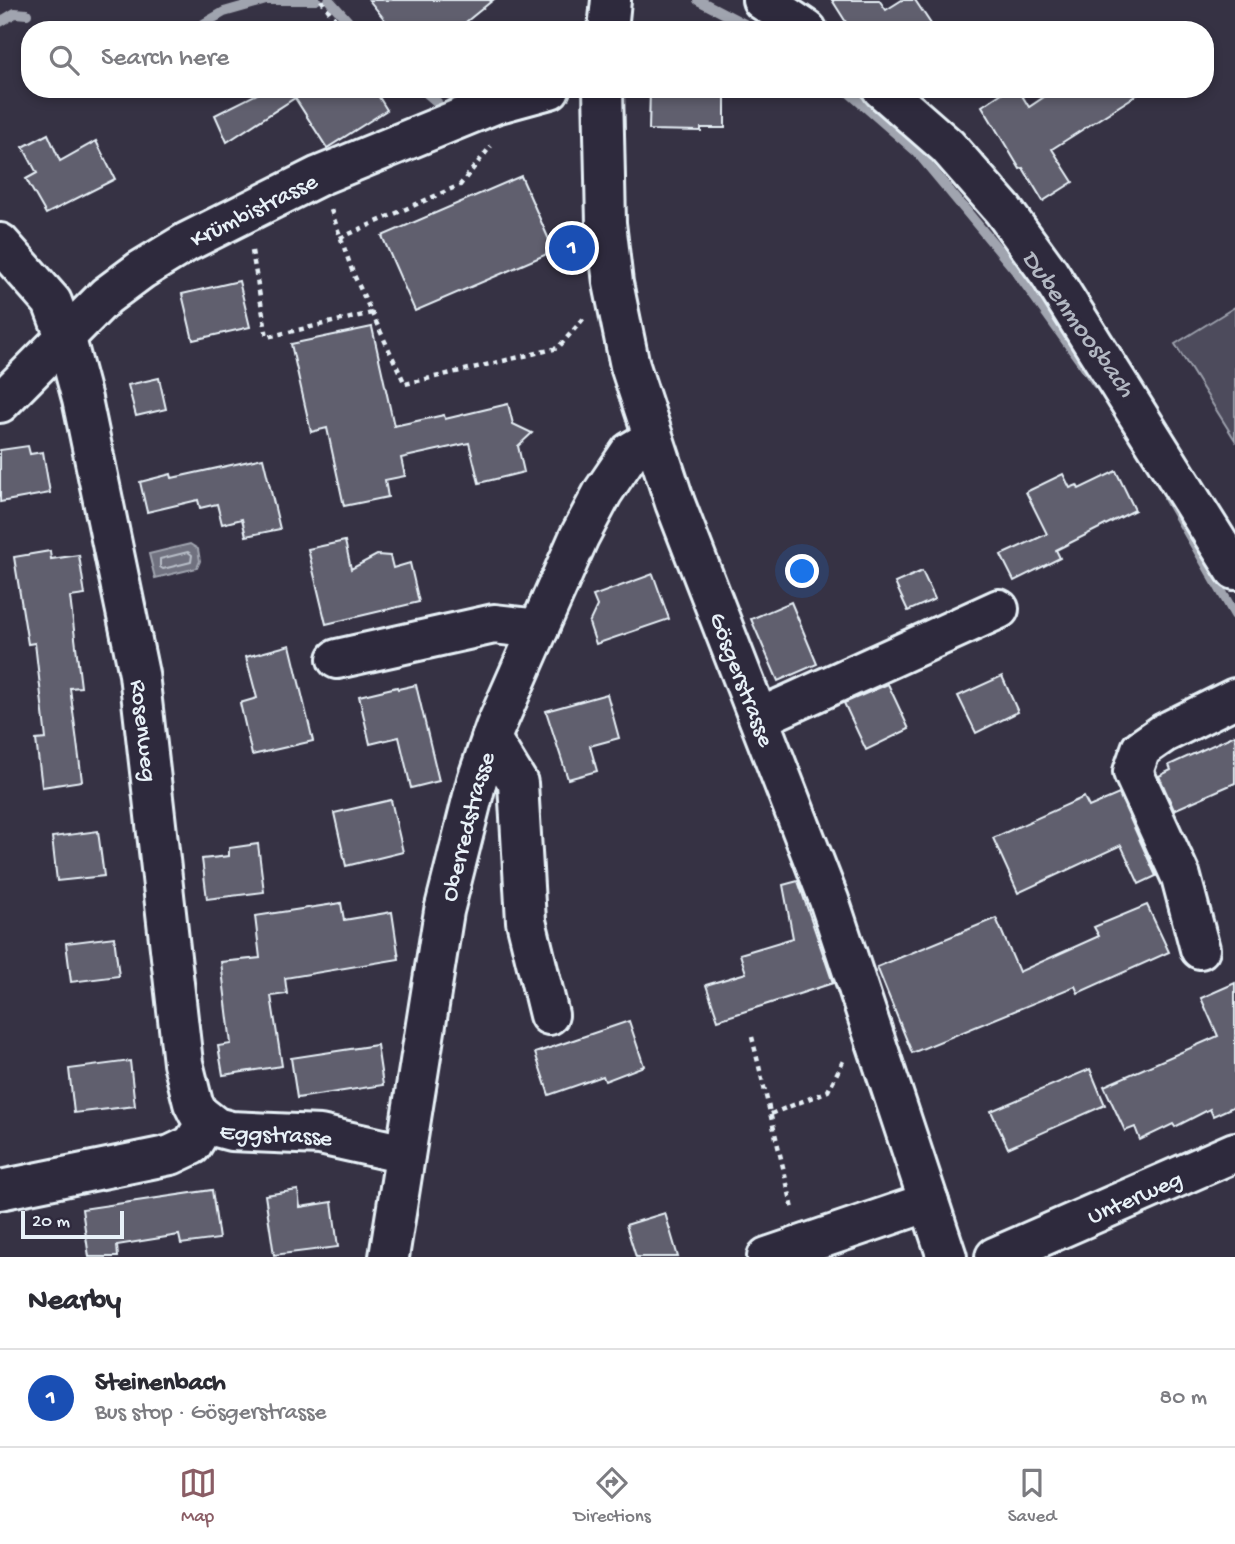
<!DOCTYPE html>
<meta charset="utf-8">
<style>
body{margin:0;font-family:"Gochi Hand",sans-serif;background:#f2f2f3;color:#2b2b33}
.scale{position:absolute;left:21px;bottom:18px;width:103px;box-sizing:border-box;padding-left:7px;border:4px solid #e8f1f8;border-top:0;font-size:19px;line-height:24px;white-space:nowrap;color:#e8f1f8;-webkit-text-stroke:5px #2f2a3d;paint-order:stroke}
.you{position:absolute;left:803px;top:572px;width:24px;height:24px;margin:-18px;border:5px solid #fff;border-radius:50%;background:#1a73e8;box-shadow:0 0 0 10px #1a73e833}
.badge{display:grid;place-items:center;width:46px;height:46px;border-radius:50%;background:#8a5d65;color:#fff;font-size:23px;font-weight:700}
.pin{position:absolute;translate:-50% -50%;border:4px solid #fff;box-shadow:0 2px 7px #0006}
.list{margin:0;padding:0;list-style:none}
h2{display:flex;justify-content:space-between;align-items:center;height:91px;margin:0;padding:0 28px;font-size:30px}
h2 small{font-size:23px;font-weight:400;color:#7c7c81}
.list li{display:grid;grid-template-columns:46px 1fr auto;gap:21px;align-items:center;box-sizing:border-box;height:98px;padding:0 28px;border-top:2px solid #e1e1e2}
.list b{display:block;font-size:26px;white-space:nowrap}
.list p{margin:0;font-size:23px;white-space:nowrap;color:#7c7c81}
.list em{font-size:23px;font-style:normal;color:#7c7c81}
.icon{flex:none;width:38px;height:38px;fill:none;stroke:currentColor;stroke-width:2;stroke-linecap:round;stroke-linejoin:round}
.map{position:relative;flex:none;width:1235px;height:1257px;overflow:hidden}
.search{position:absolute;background:#fff;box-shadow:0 4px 10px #0003;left:21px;right:21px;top:21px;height:77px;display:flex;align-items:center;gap:18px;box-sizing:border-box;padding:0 24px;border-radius:28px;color:#7c7c81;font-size:26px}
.sheet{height:189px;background:#fff}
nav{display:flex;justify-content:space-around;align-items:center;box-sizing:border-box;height:98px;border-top:2px solid #e1e1e2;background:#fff;font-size:19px;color:#7c7c81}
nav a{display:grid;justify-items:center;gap:4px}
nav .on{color:#8a5d65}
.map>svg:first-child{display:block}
.green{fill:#4d4b5c;stroke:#9a9eaa;stroke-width:2}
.water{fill:#70717f;stroke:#a0a4af;stroke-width:2}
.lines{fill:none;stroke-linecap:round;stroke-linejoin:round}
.shore{stroke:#b8bec8;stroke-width:2}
.stream{stroke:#a0a4af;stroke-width:10}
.building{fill:#605e6e;stroke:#e8f1f8;stroke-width:2}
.minor-casing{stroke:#e8f1f8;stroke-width:44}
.major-casing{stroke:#e8f1f8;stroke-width:44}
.path{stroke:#e8f1f8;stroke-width:4.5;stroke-dasharray:5 5;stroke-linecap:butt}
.minor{stroke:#2f2a3d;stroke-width:38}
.major{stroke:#2f2a3d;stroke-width:38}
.labels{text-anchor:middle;stroke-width:6;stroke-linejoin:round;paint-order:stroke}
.street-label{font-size:24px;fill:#e8f1f8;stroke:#2f2a3d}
.water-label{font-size:26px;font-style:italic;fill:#b2b7c2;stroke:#2f2a3d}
</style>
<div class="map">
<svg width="1235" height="1257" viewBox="0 0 1235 1257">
<rect width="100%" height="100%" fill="#363244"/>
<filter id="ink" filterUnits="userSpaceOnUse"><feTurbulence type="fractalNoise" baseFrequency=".0143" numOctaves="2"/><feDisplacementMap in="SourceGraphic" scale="14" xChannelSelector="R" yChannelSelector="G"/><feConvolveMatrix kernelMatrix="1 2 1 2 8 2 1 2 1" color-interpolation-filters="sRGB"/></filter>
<g filter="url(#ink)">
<polygon class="green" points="1235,307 1235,440 1175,344"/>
<polygon class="water" points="190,544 198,549 200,561 197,568 155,578 149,554"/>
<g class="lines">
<polygon class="shore" points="188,552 192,555 191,562 163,569 160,567 160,559"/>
<g class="stream">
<polyline points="329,0 356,30"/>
<polyline points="698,0 756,30"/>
<polyline points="0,22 15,13 27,14"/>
<polyline points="193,30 224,12 266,0 316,0"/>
<polyline points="422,89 437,102"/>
<polyline points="845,89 917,152 1016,271 1097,384"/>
<polyline points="1168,498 1235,615"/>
</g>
</g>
<g class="building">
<polygon points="369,0 493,0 456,30 393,30"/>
<polygon points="832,0 879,0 886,10 902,0 915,0 935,30 851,30"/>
<polygon points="267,89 374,89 387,110 327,148 295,98 227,142 215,115"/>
<polygon points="650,89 702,89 702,94 725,95 725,128 701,128 701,131 649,130"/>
<polygon points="1008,89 1018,89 1029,107 1056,89 1146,89 1052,149 1073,182 1043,201 1023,168 1020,169 982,106"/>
<polygon points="48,134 60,161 96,141 115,179 46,214 26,179 37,173 23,147"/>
<polygon points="521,176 554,251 415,311 382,236"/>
<polygon points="239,281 250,327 193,340 182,294"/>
<polygon points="372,327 394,426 444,415 445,419 508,404 513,424 532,433 518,446 524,472 479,483 469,443 401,458 405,476 385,480 388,497 344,506 327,428 311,432 291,344"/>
<polygon points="159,378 166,409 136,416 128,385"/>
<polygon points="28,446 30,454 43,452 50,493 0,502 0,450"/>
<polygon points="263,458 280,529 246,536 242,519 222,524 217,504 200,508 198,500 147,512 140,482 171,474 172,478"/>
<polygon points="1116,471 1135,510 1056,550 1060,558 1014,581 1001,555 1047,534 1026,492 1063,474 1070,488 1077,485 1079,489"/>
<polygon points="345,541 351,569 377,555 390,556 393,568 410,563 419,602 326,624 308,549"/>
<polygon points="50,551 51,559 79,555 85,595 70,597 81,687 70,688 82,781 42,787 36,740 46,739 35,643 28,644 14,557"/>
<polygon points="922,571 935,599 908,611 895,583"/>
<polygon points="653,574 669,619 596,644 589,623 597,606 593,596"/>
<polygon points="791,602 817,664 778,681 751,619"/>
<polygon points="290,645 313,741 252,755 240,703 257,698 246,657"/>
<polygon points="1002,676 1018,712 976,733 958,696"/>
<polygon points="888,684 909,729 866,750 844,703"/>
<polygon points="416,685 439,781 411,788 399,737 370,744 359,696 397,687 398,689"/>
<polygon points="607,694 619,738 590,746 597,771 568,779 546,711"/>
<polygon points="1235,735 1235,783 1174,810 1159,776 1171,770 1169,765"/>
<polygon points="1119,794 1156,876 1139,884 1121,845 1018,893 993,838 1084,797 1089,807"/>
<polygon points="391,800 403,852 346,866 334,813"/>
<polygon points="98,831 104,876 57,881 52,837"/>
<polygon points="258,844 264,892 207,899 202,859 229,856 229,848"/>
<polygon points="798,881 833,983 718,1020 706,985 746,973 740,954 793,938 783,885"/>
<polygon points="341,903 344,920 392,912 399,959 285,978 287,994 271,996 282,1066 223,1075 218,1046 231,1044 221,962 260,958 255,916"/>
<polygon points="1147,905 1169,952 1078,993 1075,986 912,1053 877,967 996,918 1019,972 1099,936 1094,927"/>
<polygon points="114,937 119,976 71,982 66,943"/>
<polygon points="1235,983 1235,1106 1213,1116 1210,1109 1175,1127 1173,1124 1140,1140 1135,1127 1125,1131 1104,1086 1218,1036 1201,998"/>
<polygon points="629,1021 644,1066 605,1081 603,1076 549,1095 535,1053"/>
<polygon points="377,1045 383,1085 297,1098 291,1058"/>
<polygon points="130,1061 135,1106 74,1113 69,1069"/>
<polygon points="1090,1069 1105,1105 1008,1148 991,1111"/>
<polygon points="212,1190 219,1239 181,1244 179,1235 117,1245 118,1257 89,1257 82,1209"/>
<polygon points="298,1190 300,1207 332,1202 338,1247 274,1255 265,1195"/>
<polygon points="665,1213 678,1257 636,1257 626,1225"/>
</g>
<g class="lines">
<g class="minor-casing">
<g id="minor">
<polyline points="762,0 807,30"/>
<polyline points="882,89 947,146 1003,210 1049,273 1235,570"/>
<path id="s1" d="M 0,243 L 52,302 L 66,339 L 82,399 L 139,674 L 183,1063 L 193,1103 L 198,1113 L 216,1127 L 231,1131 L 320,1135 L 405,1154"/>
<path id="s2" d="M 0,403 L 106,296 L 141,270 L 187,242 L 319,176 L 495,104 L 550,89"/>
<polyline points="337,659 494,624 539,629"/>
<polyline points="759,718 999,609"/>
<polyline points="491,739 518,783 526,921 549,1015"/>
<polyline points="1200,949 1181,877 1133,772 1141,749 1164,733 1235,698"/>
<polyline points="0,1190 171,1155 192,1145 207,1121"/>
<path id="s3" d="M 389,1257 L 444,911 L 477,780 L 495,728 L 579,537 L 603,492 L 630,452 L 652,439"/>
<polyline points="767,1257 929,1202"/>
<path id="s4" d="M 995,1257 L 1235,1152"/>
</g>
</g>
<g class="major-casing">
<g id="major">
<polyline points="608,30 611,0"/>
<path id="s5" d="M 603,89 L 606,223 L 613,283 L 630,366 L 675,503 L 829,900 L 947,1257"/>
</g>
</g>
<g class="path">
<polyline points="321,0 343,30"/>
<polyline points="331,210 353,273 405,384 558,348 584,318"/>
<polyline points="340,238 460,185 491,146"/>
<polyline points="252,251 267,337 372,313"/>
<polyline points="752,1037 793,1209"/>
<polyline points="771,1114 828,1091 844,1059"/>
</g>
<use href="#minor" class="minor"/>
<use href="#major" class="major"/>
</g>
</g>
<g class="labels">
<g class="street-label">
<text dy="8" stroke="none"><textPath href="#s2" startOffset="322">Krümbistrasse</textPath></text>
<text dy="8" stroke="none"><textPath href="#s5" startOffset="612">Gösgerstrasse</textPath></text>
<text dy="8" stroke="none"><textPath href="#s1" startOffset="518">Rosenweg</textPath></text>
<text dy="8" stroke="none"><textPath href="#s3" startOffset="438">Oberredstrasse</textPath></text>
<text dy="8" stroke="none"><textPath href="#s1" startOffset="989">Eggstrasse</textPath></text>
<text dy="8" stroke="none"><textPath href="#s4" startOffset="152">Unterweg</textPath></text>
</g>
<g class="water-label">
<text transform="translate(1080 322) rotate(54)" y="9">Dubenmoosbach</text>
</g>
</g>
</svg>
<div class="scale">20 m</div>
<div class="you"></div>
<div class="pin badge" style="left:572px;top:248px;background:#1a4fb4">1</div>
<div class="search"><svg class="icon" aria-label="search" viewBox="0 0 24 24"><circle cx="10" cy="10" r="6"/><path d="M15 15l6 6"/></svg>Search here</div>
</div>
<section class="sheet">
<h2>Nearby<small></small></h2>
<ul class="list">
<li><span class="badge" style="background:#1a4fb4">1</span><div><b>Steinenbach</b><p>Bus stop · Gösgerstrasse</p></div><em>80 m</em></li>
</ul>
</section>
<nav>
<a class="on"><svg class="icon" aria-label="map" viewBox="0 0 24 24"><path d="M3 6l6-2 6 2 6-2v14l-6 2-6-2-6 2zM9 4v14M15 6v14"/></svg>Map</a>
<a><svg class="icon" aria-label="directions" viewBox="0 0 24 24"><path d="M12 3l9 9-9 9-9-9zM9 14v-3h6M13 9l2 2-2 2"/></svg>Directions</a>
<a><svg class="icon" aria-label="saved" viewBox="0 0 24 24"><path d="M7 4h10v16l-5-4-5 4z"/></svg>Saved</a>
</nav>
